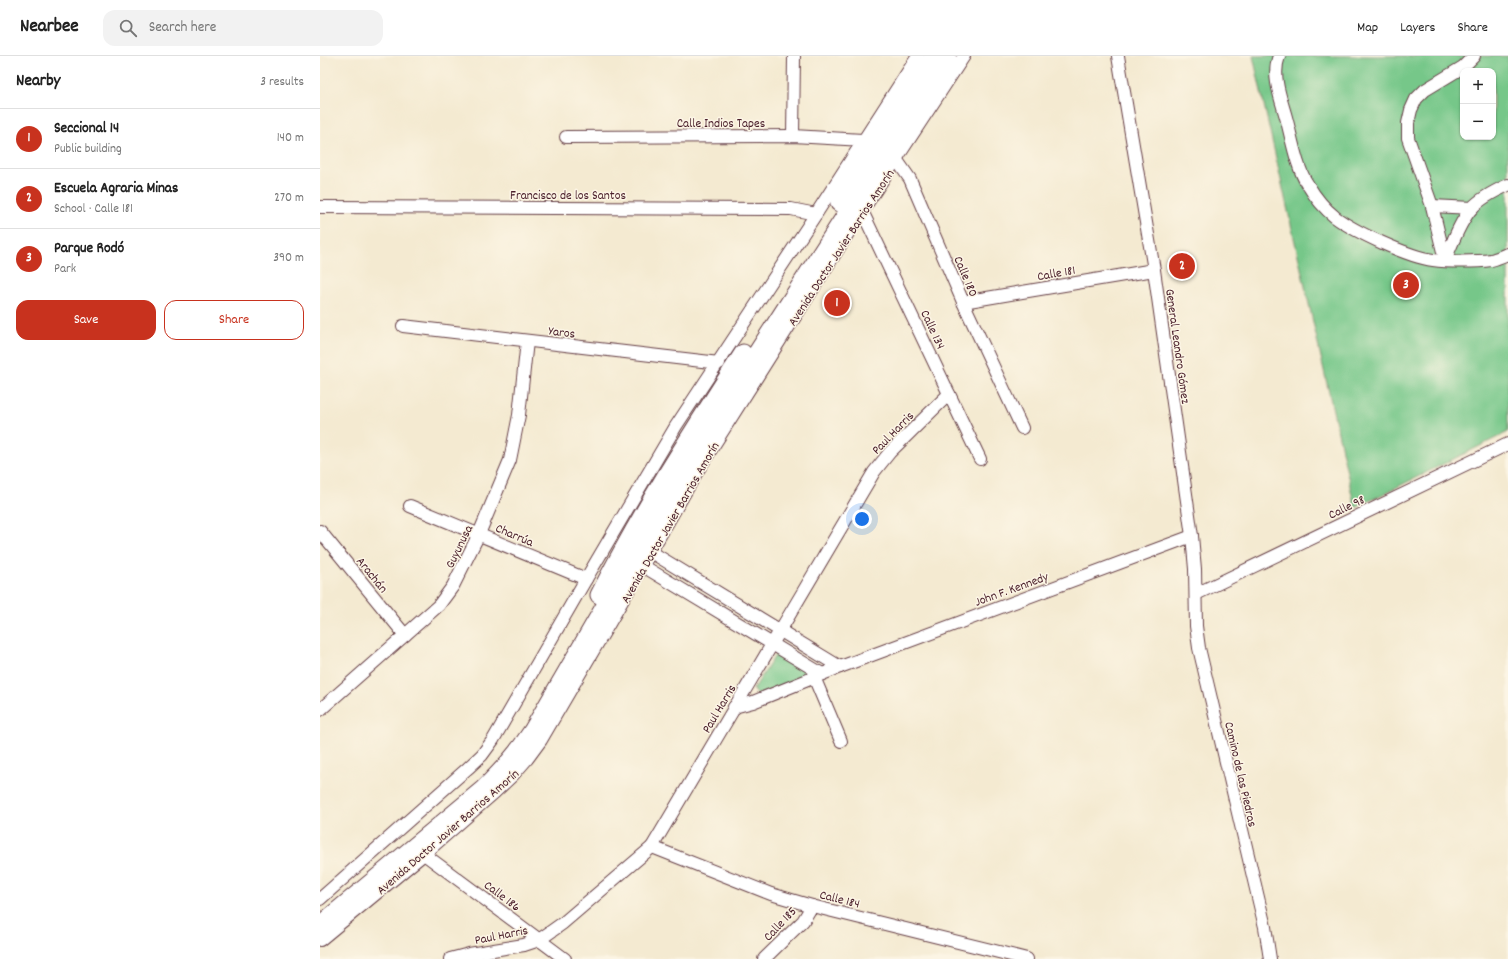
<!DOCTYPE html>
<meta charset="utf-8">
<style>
body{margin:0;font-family:Dekko,sans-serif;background:#f2f2f2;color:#222}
.controls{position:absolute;right:12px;top:12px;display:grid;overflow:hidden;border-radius:8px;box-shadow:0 1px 3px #0004}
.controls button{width:36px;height:36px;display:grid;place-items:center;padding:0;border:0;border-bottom:1px solid #e0e0e0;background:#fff;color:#222;font:20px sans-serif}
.you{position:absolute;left:542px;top:463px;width:14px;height:14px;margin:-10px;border:3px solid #fff;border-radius:50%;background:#1a73e8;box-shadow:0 0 0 6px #1a73e833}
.badge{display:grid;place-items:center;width:26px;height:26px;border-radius:50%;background:#c8321e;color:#fff;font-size:13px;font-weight:700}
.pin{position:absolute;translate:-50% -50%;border:2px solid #fff;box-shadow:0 1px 4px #0006}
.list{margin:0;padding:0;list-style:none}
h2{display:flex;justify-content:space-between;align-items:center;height:52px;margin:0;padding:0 16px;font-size:17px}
h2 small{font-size:13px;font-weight:400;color:#767676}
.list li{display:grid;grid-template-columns:26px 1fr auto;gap:12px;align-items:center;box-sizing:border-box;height:60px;padding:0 16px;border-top:1px solid #e0e0e0}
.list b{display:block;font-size:15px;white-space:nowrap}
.list p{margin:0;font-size:13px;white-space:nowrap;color:#767676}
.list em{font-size:13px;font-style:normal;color:#767676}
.actions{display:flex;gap:8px;padding:12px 16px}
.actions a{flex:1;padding:9px 0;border:1px solid #c8321e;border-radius:12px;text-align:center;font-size:14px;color:#c8321e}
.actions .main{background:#c8321e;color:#fff}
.icon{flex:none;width:22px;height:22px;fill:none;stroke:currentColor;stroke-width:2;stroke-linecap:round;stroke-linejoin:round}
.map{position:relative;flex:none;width:1188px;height:903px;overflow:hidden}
header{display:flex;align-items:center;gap:24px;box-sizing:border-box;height:56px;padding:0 20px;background:#fff;border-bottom:1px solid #e0e0e0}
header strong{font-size:19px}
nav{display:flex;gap:22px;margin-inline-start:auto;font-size:14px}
.search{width:280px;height:36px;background:#f2f2f2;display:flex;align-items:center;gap:10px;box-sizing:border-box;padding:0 14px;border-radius:12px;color:#767676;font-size:15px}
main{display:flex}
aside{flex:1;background:#fff}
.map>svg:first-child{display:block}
.green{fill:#76c789;stroke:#60735a;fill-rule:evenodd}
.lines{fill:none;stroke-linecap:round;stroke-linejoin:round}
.minor-casing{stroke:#643d44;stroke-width:14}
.highway-casing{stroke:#643d44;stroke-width:19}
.minor{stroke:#fff;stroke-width:12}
.highway{stroke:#fff;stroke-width:17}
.labels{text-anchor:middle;stroke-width:3;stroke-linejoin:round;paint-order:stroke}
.street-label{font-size:13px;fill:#4a1f2b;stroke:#fcf5e5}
</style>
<header>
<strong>Nearbee</strong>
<div class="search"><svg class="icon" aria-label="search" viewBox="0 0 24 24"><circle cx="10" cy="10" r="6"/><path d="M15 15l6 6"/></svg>Search here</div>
<nav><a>Map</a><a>Layers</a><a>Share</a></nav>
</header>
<main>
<aside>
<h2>Nearby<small>3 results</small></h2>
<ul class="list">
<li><span class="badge">1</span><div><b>Seccional 14</b><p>Public building</p></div><em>140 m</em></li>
<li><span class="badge">2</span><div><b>Escuela Agraria Minas</b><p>School · Calle 181</p></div><em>270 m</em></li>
<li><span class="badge">3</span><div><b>Parque Rodó</b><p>Park</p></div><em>390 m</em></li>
</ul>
<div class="actions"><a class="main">Save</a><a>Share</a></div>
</aside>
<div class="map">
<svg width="1188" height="903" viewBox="0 0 1188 903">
<rect width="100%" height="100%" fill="#fcf5e5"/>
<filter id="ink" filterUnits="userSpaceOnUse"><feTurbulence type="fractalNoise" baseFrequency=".025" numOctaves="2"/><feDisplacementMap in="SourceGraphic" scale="8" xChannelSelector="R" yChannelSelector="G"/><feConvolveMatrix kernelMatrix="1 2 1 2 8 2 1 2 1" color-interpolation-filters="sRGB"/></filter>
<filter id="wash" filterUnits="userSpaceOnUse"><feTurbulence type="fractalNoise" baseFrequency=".012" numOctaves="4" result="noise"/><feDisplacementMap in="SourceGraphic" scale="16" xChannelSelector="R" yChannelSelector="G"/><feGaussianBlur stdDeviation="0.9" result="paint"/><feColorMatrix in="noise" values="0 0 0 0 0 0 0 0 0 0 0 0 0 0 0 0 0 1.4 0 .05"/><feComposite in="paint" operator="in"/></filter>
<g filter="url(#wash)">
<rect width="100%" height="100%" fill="#f4ead1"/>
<g class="green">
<path d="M 933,0 L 1188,0 L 1188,376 L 1035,452 ZM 1143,15 L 1173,15 L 1173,81 L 1143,81 Z"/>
<polygon points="460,597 486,613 487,617 484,621 438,639 435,637 433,634 456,598"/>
</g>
</g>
<g filter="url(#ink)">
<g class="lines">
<g class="minor-casing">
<g id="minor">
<polyline points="798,0 834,214 872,480 875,513 876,570 879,592 945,871 950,903"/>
<path d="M 959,0 C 951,21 962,45 967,65 C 972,84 977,113 988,129 C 995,141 1005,153 1015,161 C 1035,176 1089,201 1113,204 C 1127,206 1157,206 1171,204 C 1176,203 1182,200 1188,198"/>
<polyline points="473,80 474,0"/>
<polyline points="246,81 473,80 543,84 549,86"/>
<polyline points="570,98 576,103 590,123 643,246 702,372"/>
<polyline points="1112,150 1152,152"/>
<polyline points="0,151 471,153 496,158"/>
<polyline points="542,155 660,403"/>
<polyline points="1125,204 1112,150 1088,82 1088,67 1091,54 1096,43 1105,34 1143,11 1154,0"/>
<path d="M 1125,204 C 1132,188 1140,165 1152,152 C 1160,143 1177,134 1188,129"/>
<polyline points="643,246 834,214"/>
<polyline points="83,270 399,307"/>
<polyline points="90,450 266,523"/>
<polyline points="0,475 85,579"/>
<polyline points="323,498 331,496 520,611"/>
<polyline points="321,502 323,510 502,618"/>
<polyline points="876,538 1188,388"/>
<polyline points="494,621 521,685"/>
<polyline points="414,651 433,646 520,611 872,480"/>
<polyline points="0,654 119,549 133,530 159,478 190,404 199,359 207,285"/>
<polyline points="332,791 451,838 492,850 707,903"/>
<polyline points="104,798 245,903"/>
<polyline points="0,843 148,712 162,699 173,684 266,523 356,370 496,158 598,0"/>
<polyline points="0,884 104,798 175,736 193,719 207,703 221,684 290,566 378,414 542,155 644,0"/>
<polyline points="130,903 149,898 204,889 219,884 243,867 332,791 554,416 570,396 629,338"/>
<polyline points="444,903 483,865 492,850"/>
</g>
</g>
<g class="highway-casing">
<g id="highway">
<polyline points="519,147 583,44 614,0"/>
<path d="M 279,539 C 321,456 372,376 423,297"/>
<path d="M 0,869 L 163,733 C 182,714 197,698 212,675 L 316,496 L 425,315 L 628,0"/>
</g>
</g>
<use href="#minor" class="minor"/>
<use href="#highway" class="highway"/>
</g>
</g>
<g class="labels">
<g class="street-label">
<text x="401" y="71">Calle Indios Tapes</text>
<text x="248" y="143">Francisco de los Santos</text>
<text transform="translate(520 191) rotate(-57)" y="5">Avenida Doctor Javier Barrios Amorín</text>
<text transform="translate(736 216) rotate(-10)" y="5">Calle 181</text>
<text transform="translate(647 220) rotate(67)" y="5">Calle 180</text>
<text transform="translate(614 273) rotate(65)" y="5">Calle 134</text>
<text transform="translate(242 275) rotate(7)" y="5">Yaros</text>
<text transform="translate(859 290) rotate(82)" y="5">General Leandro Gómez</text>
<text transform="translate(572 376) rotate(-46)" y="5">Paul Harris</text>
<text transform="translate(1026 450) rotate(-26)" y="5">Calle 98</text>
<text transform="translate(349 466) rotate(-60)" y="5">Avenida Doctor Javier Barrios Amorín</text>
<text transform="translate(195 478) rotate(23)" y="5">Charrúa</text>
<text transform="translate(138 490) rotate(-64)" y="5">Guyunusa</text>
<text transform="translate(53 518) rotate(51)" y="5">Arachán</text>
<text transform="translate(691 532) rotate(-20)" y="5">John F. Kennedy</text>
<text transform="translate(398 652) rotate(-59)" y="5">Paul Harris</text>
<text transform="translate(922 718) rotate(77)" y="5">Camino de las Piedras</text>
<text transform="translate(127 775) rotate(-41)" y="5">Avenida Doctor Javier Barrios Amorín</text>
<text transform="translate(183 839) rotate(37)" y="5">Calle 186</text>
<text transform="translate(520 842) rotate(14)" y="5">Calle 184</text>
<text transform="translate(459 867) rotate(-47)" y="5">Calle 185</text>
<text transform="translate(181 878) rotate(-11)" y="5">Paul Harris</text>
</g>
</g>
</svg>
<div class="controls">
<button>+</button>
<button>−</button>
</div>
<div class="you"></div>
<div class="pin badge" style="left:517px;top:247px">1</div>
<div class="pin badge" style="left:862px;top:210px">2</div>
<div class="pin badge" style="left:1086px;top:229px">3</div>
</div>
</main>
